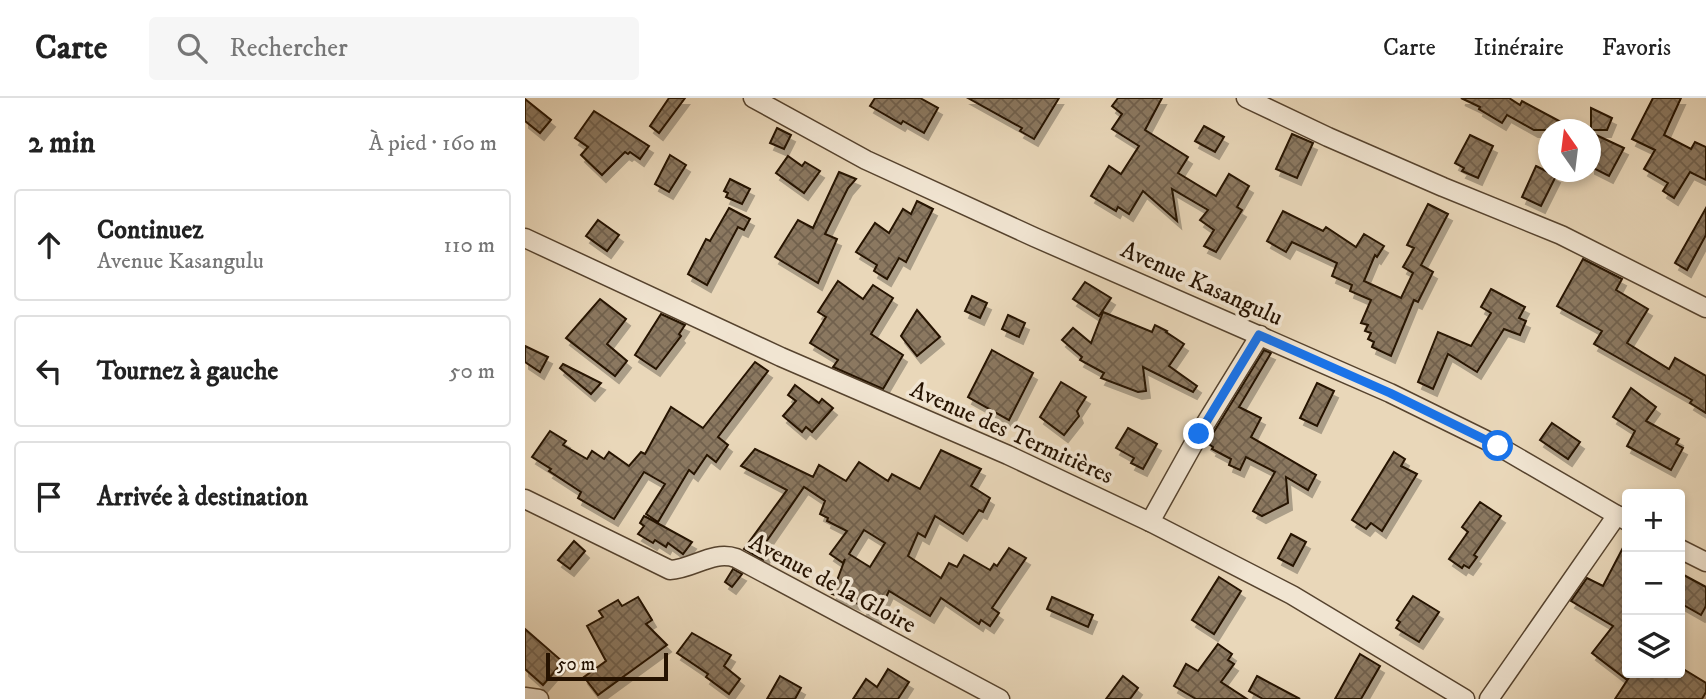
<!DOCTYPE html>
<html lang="fr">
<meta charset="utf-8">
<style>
body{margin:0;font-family:"IM FELL DW Pica",serif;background:#f6f6f6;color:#222}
.controls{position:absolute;right:21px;bottom:21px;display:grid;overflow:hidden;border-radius:7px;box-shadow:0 4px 10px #0003}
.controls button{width:63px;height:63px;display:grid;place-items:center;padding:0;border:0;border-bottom:2px solid #e0e0e0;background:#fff;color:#222;font:35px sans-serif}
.compass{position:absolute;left:1013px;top:21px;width:63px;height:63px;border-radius:50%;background:#fff;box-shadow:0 4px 10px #0003;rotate:346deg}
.scale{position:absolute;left:21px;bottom:18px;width:122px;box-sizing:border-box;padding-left:7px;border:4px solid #251200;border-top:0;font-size:19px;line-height:24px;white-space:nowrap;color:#251200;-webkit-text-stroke:5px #f1e5d2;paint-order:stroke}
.stop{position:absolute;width:21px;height:21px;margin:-16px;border:5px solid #1a73e8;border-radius:50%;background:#fff}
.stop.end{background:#1a73e8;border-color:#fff;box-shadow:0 2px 7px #0008}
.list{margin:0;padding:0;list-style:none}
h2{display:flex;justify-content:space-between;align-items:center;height:91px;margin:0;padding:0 28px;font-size:30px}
h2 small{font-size:23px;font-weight:400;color:#767676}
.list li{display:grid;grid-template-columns:46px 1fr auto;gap:21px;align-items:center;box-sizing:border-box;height:112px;margin:0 14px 14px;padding:0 14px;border:2px solid #e0e0e0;border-radius:7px}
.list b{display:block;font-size:26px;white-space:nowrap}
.list p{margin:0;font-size:23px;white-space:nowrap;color:#767676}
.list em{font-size:23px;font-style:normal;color:#767676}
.icon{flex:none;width:38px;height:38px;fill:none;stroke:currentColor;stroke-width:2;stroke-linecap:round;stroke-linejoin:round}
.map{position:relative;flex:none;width:1181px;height:601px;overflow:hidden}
header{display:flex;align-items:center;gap:42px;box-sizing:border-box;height:98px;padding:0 35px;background:#fff;border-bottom:2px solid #e0e0e0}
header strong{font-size:33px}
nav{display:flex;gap:38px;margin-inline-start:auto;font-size:24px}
.search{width:490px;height:63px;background:#f6f6f6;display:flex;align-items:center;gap:18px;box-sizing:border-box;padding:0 24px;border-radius:7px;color:#767676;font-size:26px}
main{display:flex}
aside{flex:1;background:#fff}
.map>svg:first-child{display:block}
.building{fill:url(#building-cross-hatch);stroke:#251200;stroke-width:2;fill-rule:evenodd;filter:url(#shadow)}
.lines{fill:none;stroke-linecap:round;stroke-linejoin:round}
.minor-casing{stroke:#56432e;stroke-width:21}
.minor{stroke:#f1e5d2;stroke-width:18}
.route{stroke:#1a73e8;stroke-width:9}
.labels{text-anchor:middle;stroke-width:7;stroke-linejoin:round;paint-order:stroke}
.street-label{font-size:24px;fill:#251200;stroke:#f1e5d2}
</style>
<header>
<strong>Carte</strong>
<div class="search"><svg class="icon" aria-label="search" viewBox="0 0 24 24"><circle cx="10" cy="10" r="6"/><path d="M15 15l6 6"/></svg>Rechercher</div>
<nav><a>Carte</a><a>Itinéraire</a><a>Favoris</a></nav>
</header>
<main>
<aside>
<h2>2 min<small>À pied · 160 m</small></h2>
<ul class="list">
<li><svg class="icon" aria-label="ahead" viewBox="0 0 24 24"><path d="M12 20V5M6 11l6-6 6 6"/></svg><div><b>Continuez</b><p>Avenue Kasangulu</p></div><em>110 m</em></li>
<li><svg class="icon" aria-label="left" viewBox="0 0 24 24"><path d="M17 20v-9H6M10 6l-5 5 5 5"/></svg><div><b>Tournez à gauche</b></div><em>50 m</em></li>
<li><svg class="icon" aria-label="arrive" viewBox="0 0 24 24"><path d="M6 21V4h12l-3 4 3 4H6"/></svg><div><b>Arrivée à destination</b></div></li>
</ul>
</aside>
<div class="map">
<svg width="1181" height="601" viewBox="0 0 1181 601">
<defs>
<pattern id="building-cross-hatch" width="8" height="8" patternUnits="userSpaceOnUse" patternTransform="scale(1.75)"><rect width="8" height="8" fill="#8b7860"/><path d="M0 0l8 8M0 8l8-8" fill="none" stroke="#71614d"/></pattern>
<filter id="shadow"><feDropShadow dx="4" dy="7" stdDeviation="0" flood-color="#0004"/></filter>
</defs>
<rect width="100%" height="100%" fill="#e9d7b9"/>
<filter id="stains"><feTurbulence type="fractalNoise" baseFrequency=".00286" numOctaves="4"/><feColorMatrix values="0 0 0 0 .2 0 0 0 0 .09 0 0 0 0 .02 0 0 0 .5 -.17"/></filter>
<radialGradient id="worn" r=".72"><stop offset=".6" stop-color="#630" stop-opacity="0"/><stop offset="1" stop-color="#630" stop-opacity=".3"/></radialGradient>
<g class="building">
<polygon points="144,0 160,0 134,35 125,28"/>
<polygon points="350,0 395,0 413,10 399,35 378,23 376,26 345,8"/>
<polygon points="443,0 534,0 509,41 495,33 497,30"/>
<polygon points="593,0 637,0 620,32 663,59 653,75 691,98 704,76 724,88 712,109 717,112 691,154 679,148 689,132 675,122 683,112 647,91 652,123 618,93 604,116 593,109 591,113 566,98 584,68 596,76 614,48 587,31 597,16 587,8"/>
<polygon points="936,0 984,0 995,7 997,3 1051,32 1009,32 982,17 977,25 954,11 955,9"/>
<polygon points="1128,0 1156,0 1139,37 1166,51 1170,44 1181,49 1181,82 1165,74 1149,100 1138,93 1143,85 1119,71 1130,52 1107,41"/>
<polygon points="0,1 26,22 15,35 0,23"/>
<polygon points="1066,10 1087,20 1082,32 1066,32"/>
<polygon points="69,13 124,48 115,61 105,54 103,56 100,54 77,77 56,57 63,49 50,40"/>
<polygon points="679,28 699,39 690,54 670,43"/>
<polygon points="252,30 266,37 259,51 245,45"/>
<polygon points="767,36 788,45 772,80 751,71"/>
<polygon points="945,37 968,48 953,80 937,73 939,70 930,65"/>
<polygon points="1071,37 1099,50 1084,78 1066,69 1066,48"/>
<polygon points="145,57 161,67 144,94 130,86"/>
<polygon points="263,58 277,68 280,64 295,73 279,95 251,75"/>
<polygon points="1011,68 1031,78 1016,108 997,99"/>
<polygon points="314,74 331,81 323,90 300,136 312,141 293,185 250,159 273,122 288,130"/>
<polygon points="205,81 225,91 217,106 201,99 203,95 199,93"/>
<polygon points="392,103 408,111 381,164 374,160 362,181 349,173 352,167 331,154 350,125 364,135 378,111 386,116"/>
<polygon points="903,106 923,116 896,167 908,174 893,204 889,202 866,258 847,249 849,244 843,241 846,235 840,233 843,227 836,225 846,202 825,193 827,187 807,178 812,165 767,144 761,154 742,143 758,113 798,133 801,129 831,149 839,136 859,148 852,159 850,157 839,183 876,200 888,175 878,169 889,150 882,147"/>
<polygon points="204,110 225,121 219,132 213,129 182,187 163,176 181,141 185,143"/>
<polygon points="1181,110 1181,137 1162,172 1150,165"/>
<polygon points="73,122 94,137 82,153 61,138"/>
<polygon points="1058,161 1097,181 1091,192 1123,211 1102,245 1144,271 1150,260 1181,278 1181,315 1165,305 1167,302 1069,246 1077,233 1032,208"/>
<polygon points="313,183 338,201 348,187 368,200 346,236 378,257 358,291 308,269 313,262 285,245 301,219 293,214"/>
<polygon points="560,184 586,200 574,218 548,201"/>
<polygon points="966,191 1000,209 994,220 1001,223 995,237 979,231 952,274 923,256 908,291 893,284 913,234 946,248 966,215 956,209"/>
<polygon points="447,198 462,205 455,220 440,213"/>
<polygon points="75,201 101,221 82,246 102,263 90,278 41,240"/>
<polygon points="392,212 415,239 392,258 376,238"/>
<polygon points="578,214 627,234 630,227 642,233 641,234 659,246 644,268 672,288 668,294 618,269 621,293 613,294 576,280 579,275 555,262 557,259 537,242 548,230 566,245"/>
<polygon points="136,216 160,227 154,236 156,238 131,271 110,257"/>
<polygon points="483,217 500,225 494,239 477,231"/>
<polygon points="0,248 23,259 15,274 0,264"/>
<polygon points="467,252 508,275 484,322 443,299"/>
<polygon points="739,252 746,255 714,309 736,320 726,339 791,377 783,392 761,379 763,405 737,418 728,413 750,374 721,359 715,372 704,367 706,361 687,351 688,349 682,345"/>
<polygon points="230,264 243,273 193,339 203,347 191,364 182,357 169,376 164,372 133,424 121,416 140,386 119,374 89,421 53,400 56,394 24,373 26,371 7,359 25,333 41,343 38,347 62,361 67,353 79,361 84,354 104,368 116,354 120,356 146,309 178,330"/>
<polygon points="38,266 76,285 66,296 35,270"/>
<polygon points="536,284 561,299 552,313 554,318 539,337 515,319"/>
<polygon points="792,285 809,293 792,328 775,320"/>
<polygon points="270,287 294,305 297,301 308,310 287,334 281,329 277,334 258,318 271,303 263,297"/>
<polygon points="1106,290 1131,309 1121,323 1154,341 1151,346 1158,350 1146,372 1102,348 1110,333 1088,319"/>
<polygon points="1027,325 1055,344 1043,361 1015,342"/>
<polygon points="603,330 632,346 618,371 606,365 609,360 591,350"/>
<path d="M 230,351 L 288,379 L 294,367 L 321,383 L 334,364 L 363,383 L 367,376 L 395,391 L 416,352 L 456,371 L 446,388 L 465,400 L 458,414 L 454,412 L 438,436 L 410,418 L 400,439 L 393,435 L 383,458 L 416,480 L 424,465 L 432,469 L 439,457 L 465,472 L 469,466 L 472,468 L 484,450 L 501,460 L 467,510 L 474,515 L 465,528 L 456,522 L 454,526 L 416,500 L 405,518 L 364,493 L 352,518 L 338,510 L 339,508 L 307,496 L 320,461 L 318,465 L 305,456 L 322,433 L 302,423 L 303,420 L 295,416 L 300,403 L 279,389 L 239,447 L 245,450 L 238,462 L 219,451 L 262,392 L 216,368 ZM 339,432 L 360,445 L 345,469 L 324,456 Z"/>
<polygon points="869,354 880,361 876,368 892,376 857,433 846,425 841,431 827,422"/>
<polygon points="955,404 976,418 949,457 952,459 944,470 939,467 937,470 924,461 943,434 937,429"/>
<polygon points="119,418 123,420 167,444 158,456 143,445 141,449 130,442 128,445 113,436 119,428 115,425"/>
<polygon points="766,436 781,444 768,468 753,460"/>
<polygon points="1102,442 1102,582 1067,555 1088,528 1046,503 1062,480 1078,488"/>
<polygon points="49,443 60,453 45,471 33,462"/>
<polygon points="208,471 217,476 207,489 200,484"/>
<polygon points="1155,475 1181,489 1181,508 1176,517 1155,505"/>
<polygon points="694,479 716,493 689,536 667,522"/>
<polygon points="888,498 914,514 894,544 871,530 875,524 872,522"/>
<polygon points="113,499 127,522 121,526 142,547 73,597 59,579 81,563 62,528 78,519 74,513 93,502 97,508"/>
<polygon points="527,499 568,517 563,529 522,511"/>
<polygon points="0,531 38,564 18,587 0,571"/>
<polygon points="167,535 206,557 199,568 215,581 204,596 181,579 183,576 152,555"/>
<polygon points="693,546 707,556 703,562 709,566 696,584 722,601 671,601 649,588 661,566 673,573"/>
<polygon points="835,556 855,568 836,601 810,601"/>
<polygon points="1155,569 1181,585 1181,594 1177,601 1090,601 1107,575 1155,575"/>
<polygon points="363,571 384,584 373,601 328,601 341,581 352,589"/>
<polygon points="255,578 276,590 270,601 242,601"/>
<polygon points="598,578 613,590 605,601 581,601"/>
<polygon points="732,578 775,601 738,601 724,593"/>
</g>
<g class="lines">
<g class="minor-casing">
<g id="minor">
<polyline points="228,0 341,62 509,139 865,295 973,348 1102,423"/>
<polyline points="721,0 803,39 918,89 1036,137 1181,210"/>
<polyline points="0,140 256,259 483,357 625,424 767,497 940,601"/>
<path d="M 0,401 L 145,472 C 168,471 188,452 211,460 L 475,601"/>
<polyline points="625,424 674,336 735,237"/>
<polyline points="1155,451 1181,464"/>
<polyline points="0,599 14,601"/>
<polyline points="964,601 1092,417"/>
</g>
</g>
<use href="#minor" class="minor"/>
</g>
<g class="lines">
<polyline class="route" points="674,336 734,237 865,295 973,348"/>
</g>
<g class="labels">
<g class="street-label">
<text transform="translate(677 185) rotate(24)" y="8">Avenue Kasangulu</text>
<text transform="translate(487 334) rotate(24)" y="8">Avenue des Termitières</text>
<text transform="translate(308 485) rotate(28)" y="8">Avenue de la Gloire</text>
</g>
</g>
<rect width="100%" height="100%" filter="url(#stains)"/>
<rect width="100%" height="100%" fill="url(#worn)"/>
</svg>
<div class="controls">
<button>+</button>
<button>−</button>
<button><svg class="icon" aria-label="layers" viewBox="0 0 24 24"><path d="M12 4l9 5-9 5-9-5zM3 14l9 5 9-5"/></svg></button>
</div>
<svg class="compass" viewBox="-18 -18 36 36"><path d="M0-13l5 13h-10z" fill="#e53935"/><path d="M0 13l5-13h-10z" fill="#767676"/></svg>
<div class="scale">50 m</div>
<div class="stop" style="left:973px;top:348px"></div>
<div class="stop end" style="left:674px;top:336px"></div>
</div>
</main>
